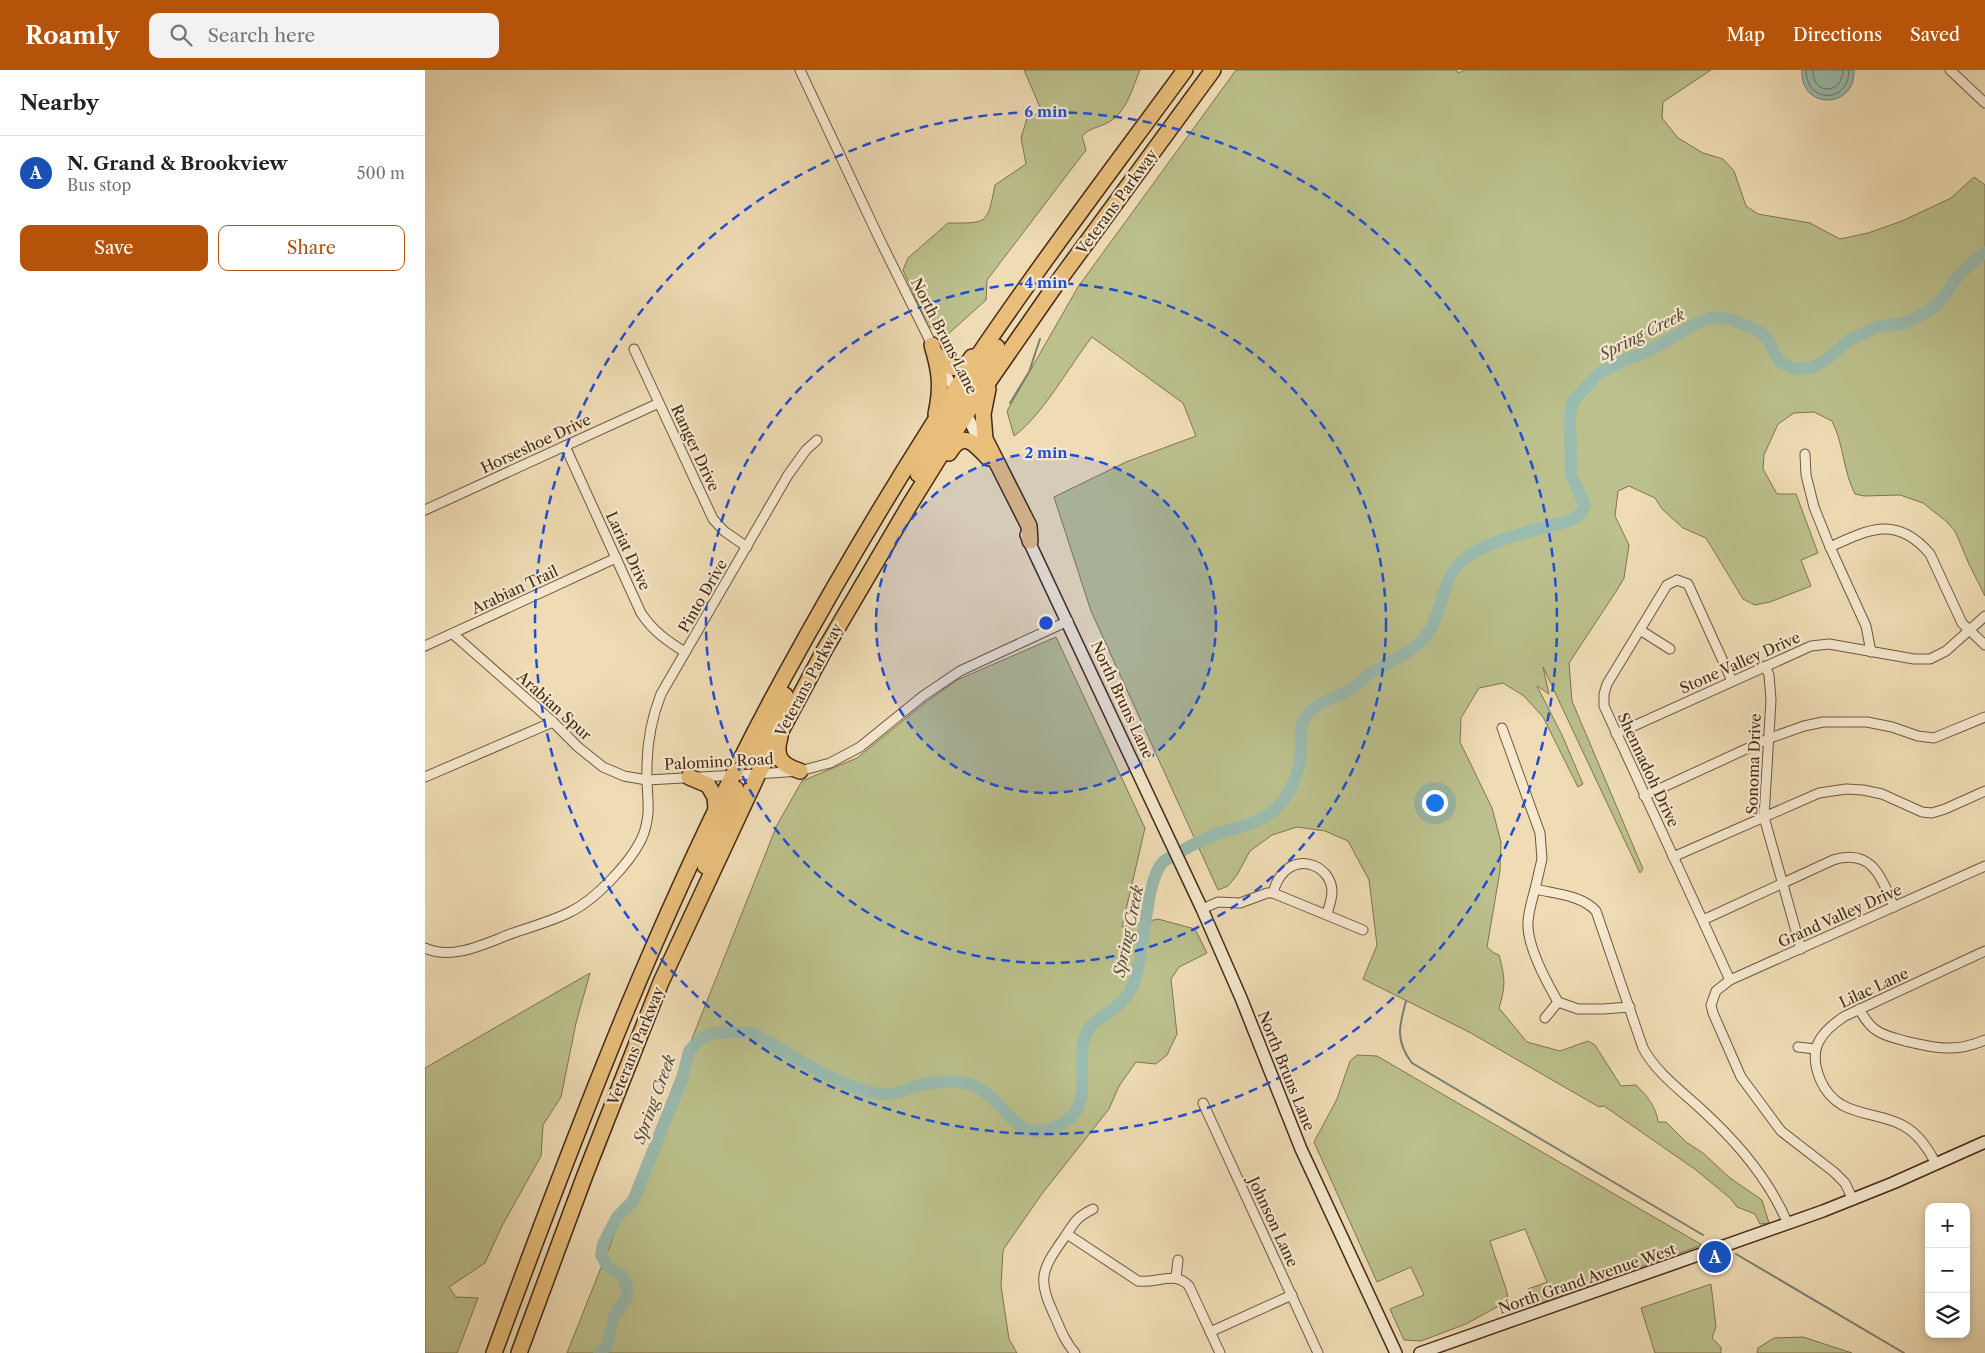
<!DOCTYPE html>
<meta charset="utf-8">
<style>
body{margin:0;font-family:"Libre Caslon Text",serif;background:#f2f2f2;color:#222}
.controls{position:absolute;right:15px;bottom:15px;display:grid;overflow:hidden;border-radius:10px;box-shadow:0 2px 8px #0003}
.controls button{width:45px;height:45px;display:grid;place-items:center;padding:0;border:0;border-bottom:1px solid #e0e0e0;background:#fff;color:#222;font:25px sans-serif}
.you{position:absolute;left:1009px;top:732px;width:18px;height:18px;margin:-12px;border:4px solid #fff;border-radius:50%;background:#1a73e8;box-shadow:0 0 0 8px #1a73e833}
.badge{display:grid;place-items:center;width:32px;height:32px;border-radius:50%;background:#b45309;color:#fff;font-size:16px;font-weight:700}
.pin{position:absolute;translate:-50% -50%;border:2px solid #fff;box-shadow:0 1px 5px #0006}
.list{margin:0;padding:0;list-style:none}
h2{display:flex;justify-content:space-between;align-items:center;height:65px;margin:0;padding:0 20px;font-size:21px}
h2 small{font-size:16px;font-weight:400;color:#767676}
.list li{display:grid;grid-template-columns:32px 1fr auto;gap:15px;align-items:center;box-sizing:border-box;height:75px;padding:0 20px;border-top:1px solid #e0e0e0}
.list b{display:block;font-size:19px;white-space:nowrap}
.list p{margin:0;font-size:16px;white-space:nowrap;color:#767676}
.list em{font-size:16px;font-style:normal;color:#767676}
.actions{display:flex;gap:10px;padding:15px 20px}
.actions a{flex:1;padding:11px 0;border:1px solid #b45309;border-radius:10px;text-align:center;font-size:18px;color:#b45309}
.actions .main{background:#b45309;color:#fff}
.icon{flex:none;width:28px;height:28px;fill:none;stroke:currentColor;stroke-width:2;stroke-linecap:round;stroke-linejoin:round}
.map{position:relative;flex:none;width:1560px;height:1283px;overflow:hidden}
header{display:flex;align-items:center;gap:30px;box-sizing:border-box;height:70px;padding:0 25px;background:#b45309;color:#fff}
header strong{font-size:24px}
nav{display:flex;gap:28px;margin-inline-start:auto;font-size:18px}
.search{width:350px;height:45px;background:#f2f2f2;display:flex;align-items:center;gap:12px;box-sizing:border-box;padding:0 18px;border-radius:10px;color:#767676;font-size:19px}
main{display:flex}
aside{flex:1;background:#fff}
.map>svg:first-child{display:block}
.green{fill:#bbc08c;stroke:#807450}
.water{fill:#9abbaf;stroke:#788171}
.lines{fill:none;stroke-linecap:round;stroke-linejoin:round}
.shore{stroke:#707262;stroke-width:1}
.stream{stroke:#788171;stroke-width:2}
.river{stroke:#9abbaf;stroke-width:12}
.street-casing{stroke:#70563d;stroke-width:11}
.secondary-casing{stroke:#452915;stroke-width:14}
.highway-casing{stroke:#452915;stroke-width:18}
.street{stroke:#f5e8cf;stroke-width:9}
.secondary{stroke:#f5e8cf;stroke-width:11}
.highway{stroke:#e8be7a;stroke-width:15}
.ring{fill:none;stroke:#1d4ed8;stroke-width:2.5;stroke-dasharray:9 6}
.labels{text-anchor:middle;stroke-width:4.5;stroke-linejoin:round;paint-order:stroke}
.street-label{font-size:15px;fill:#452915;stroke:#f5e8cf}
.water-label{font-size:16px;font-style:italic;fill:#5a4e3c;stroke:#f5e8cf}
.centre{fill:#1d4ed8;stroke:#f5e8cf;stroke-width:2.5}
.ring-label{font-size:15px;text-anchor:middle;font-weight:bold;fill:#1d4ed8;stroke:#f5e8cf;stroke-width:4.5;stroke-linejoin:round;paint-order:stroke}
</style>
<header>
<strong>Roamly</strong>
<div class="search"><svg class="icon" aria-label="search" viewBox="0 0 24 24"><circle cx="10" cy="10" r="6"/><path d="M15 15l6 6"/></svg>Search here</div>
<nav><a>Map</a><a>Directions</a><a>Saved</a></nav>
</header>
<main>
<aside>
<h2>Nearby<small></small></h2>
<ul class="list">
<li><span class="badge" style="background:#1a4fb4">A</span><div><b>N. Grand &amp; Brookview</b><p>Bus stop</p></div><em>500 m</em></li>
</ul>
<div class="actions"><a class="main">Save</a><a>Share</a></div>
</aside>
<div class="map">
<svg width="1560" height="1283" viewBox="0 0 1560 1283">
<rect width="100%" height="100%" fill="#efdcb5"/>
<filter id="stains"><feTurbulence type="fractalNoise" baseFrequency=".004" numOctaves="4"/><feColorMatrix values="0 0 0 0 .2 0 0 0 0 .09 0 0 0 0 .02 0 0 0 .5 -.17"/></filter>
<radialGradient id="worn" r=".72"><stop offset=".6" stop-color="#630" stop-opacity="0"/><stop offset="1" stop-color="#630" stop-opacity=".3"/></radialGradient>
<g class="green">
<path d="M 599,0 L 715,0 C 707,19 701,44 682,53 C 672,58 665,58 657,66 L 661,80 L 562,210 L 561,230 L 522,265 L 503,256 L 478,200 L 483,188 L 523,153 C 563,153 562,155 570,115 L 601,94 L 596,68 L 603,45 L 618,44 Z"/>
<path d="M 811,0 L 1032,0 L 1033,3 L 1040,0 L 1286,0 L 1238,32 L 1237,48 L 1253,68 L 1278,83 L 1298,89 L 1309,101 L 1321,136 L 1333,144 L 1385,153 L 1415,169 L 1443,163 L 1477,151 L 1526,128 L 1549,107 L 1560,115 L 1560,526 L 1544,494 L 1530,461 L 1521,451 L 1498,433 L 1475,425 L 1439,426 L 1430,424 C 1418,401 1419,375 1407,351 L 1389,342 L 1369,343 L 1353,354 L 1339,385 L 1338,399 L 1352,424 L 1371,424 L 1393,483 L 1376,490 L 1386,516 L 1345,532 L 1330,535 L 1318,529 L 1281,468 L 1258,458 L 1237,439 L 1230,428 L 1204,416 L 1193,421 L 1190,446 L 1204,475 L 1199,508 L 1192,520 L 1144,593 L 1147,631 L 1218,799 L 1215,803 L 1118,597 L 1124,624 L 1112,616 L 1137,665 L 1158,714 L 1153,717 L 1118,647 L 1099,626 L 1078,613 L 1054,618 L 1036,648 L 1035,672 L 1067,738 L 1076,772 L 1075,801 L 1062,877 L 1069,883 L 1074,885 C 1080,907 1081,916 1074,938 L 1102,972 L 1135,981 L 1163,971 L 1170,975 L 1196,1016 L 1211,1015 C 1222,1026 1231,1036 1233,1052 L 1241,1052 L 1261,1072 L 1278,1083 L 1305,1108 L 1337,1130 L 1344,1153 L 1335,1154 L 1330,1144 L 1312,1137 L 1305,1128 L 1271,1100 L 1179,1036 L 1174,1037 L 1044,962 L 938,909 L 952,875 L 944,810 L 923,771 L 900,761 L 872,757 L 847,765 L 825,781 L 812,805 L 803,816 L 793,820 L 666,541 L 629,427 L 701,392 L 771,366 L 758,333 L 667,267 C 645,295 617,346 589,366 L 582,341 L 653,217 Z"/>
<polygon points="631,567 720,758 697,857 733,849 770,859 782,883 754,897 746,909 752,964 742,985 731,994 711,992 694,1016 684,1039 616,1125 578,1180 576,1216 584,1269 592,1283 142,1283 352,755 377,711 432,688 500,633 532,610"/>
<polygon points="165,903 151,953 136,1027 118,1055 116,1086 77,1156 60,1193 24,1217 31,1227 53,1228 32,1283 0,1283 0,998"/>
<polygon points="932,985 952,986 1277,1175 1110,1235 1103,1219 1122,1212 1100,1159 1065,1171 1082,1222 1083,1231 1041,1254 996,1271 979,1270 965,1239 999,1225 986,1197 952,1212 889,1072 912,1029 925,991"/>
<polygon points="1286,1214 1291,1257 1287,1268 1296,1277 1296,1283 1230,1283 1216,1238"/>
<polygon points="1378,1267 1427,1283 1332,1283 1333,1278 1349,1268"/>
</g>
<path class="water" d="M 1377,0 L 1429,0 C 1431,40 1374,40 1377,0 Z"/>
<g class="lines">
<g class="shore">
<path d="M 1381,0 C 1381,34 1424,34 1424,0"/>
<path d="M 1388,0 C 1387,26 1418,25 1418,0"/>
</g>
<g class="stream">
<polyline points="585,333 604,302 615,269"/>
<path d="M 981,931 C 974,956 970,971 987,993 L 1278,1165"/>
<polyline points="1311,1184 1479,1283"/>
</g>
<path class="river" d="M 174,1283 L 182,1276 L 189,1246 L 202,1227 L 202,1216 L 196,1205 L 183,1197 L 176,1185 L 178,1174 L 192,1147 L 208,1131 L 257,1009 L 264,981 L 274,970 L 287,963 L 309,962 L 328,963 C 360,982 420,1020 456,1024 C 467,1025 476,1022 486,1018 C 503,1012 529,1009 547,1015 C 581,1027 588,1074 628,1058 C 674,1040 649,1001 660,966 C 666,946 699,941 709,913 C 720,884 720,813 737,793 C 741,789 748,786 753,783 C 765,776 778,769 792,764 C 811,757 832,755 848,741 C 865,727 875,702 876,680 C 876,668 874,655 882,645 C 892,632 910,628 925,620 C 932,617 937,609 943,605 C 962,592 985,585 1000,567 C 1017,547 1017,506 1038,490 C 1060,473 1091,465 1117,458 C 1128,455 1143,453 1153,446 C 1156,444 1158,440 1160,436 L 1146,404 L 1145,345 L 1148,331 L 1174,303 L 1202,289 L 1217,284 L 1238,273 L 1272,253 L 1285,248 L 1306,249 L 1335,262 L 1343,270 L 1354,291 L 1370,299 L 1386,298 L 1401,290 L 1423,271 L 1452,257 L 1480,253 L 1501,243 L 1514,233 L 1533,206 L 1560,182"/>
<g class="street-casing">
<g id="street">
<polyline points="375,0 454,168 509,279"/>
<polyline points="1525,0 1560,33"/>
<polyline points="209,279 288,449 299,461 322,477"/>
<polyline points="517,295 530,322"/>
<path d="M 140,376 L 216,543 C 228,561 242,571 260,582"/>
<polyline points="1380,384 1381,405 1389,437 1405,477 1441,556 1446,582"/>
<polyline points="0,440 234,333"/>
<path d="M 1405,477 C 1444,459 1472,445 1505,484 L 1537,553 L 1560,575"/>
<polyline points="1252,510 1242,515 1182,614 1179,624 1179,636 1305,910"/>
<polyline points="1252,510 1263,514 1307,611"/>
<polyline points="1215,560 1245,579"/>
<polyline points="28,564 128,652 153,677 178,697 199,706 222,710 347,703 375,701 405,693 435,677 498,626 535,601 643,551"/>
<polyline points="0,576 191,488"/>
<polyline points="1340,596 1344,605 1346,630 1339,747 1376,879"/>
<path d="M 1077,658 L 1115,763 L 1117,789 L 1110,819 C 1131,824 1156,825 1171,841 L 1218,978 C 1232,1004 1257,1021 1278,1041 C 1313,1073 1345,1111 1363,1154"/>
<polyline points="1191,664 1386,576 1404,574 1489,589 1505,589 1521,581 1560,546"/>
<polyline points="0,707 128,652"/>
<polyline points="1219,726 1345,668 1379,656 1398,652 1442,652 1467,657 1493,666 1509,668 1560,647"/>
<polyline points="1248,787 1394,723 1421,719 1438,720 1457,724 1497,742 1507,743 1520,739 1560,721"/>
<path d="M 1110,819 C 1107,831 1102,845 1103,857 C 1104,880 1122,913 1133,932 L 1153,939 L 1178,939 L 1205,937"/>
<path d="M 848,823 C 850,815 853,808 859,802 C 876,784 906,797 907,821 C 907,829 904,837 902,844"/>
<polyline points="777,839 793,832 815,833 842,823 848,823 938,860"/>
<path d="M 1278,850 L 1408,790 C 1447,778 1456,807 1469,837"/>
<path d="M 0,878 C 28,891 61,873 88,863 C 106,857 127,851 145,842 C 170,830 204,794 216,770 C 220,762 222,753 223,744 C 224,729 221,713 222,698 C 222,674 227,647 236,624 L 363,405 L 381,380 L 392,370"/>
<path d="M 1434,939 C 1439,947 1443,955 1451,960 C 1459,966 1470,968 1480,971 C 1510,978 1530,983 1560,970"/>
<polyline points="1120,948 1133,932"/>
<polyline points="1373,977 1390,979"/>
<polyline points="778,1033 893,1283"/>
<path d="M 1511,1094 C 1504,1080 1493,1064 1479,1056 C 1460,1045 1437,1046 1417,1035 C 1407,1029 1400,1021 1395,1009 C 1383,979 1394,963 1420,946 L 1560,881"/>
<polyline points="1428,1130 1420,1113 1409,1102 1356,1061 1316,1007 1288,943 1286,935 1291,921 1305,910 1560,796"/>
<path d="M 642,1164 L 713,1211 C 732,1214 749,1200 764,1216 L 795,1283"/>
<polyline points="751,1208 753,1190"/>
<polyline points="785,1262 867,1225"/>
<path d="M 650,1283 C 641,1273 636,1261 631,1249 C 613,1210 614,1203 639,1168 C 650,1152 650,1148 668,1139"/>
</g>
</g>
<g class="secondary-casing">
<g id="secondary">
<polyline points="539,339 558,379"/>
<polyline points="601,465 777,839 816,928 876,1079 971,1283"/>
<polyline points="995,1283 1398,1141 1468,1113 1560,1072"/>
</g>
</g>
<g class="highway-casing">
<g id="highway">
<path d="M 507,275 C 515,301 517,317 511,344"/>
<path d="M 512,285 C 521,294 528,302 541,296 L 547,287"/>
<polyline points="563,319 558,344 560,369 604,456 605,471"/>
<polyline points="542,328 572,277"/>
<path d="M 524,383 C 538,359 550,374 563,388"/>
<polyline points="493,404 525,347 531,332"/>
<path d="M 355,667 C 349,687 356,695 375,701"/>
<polyline points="334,684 360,625"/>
<polyline points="264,707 283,715 290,727 291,739"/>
<polyline points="280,796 311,719"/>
<path d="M 69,1283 C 154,1053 241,823 359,607 C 406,521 456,436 508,354 C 586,232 675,116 760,0"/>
<polyline points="94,1283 160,1105 236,912 333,704 400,579 484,436 541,344 632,213 788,0"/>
</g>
</g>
<use href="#street" class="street"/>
<use href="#secondary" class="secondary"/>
<use href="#highway" class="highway"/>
</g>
<circle cx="621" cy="553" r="170" fill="#1d4ed8" fill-opacity=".12"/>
<g class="ring">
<circle cx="621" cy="553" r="170"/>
<circle cx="621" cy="553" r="340"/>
<circle cx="621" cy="553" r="511"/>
</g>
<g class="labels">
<g class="street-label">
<text transform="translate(692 132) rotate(-54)" y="5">Veterans Parkway</text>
<text transform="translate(519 266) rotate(63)" y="5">North Bruns Lane</text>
<text transform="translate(111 374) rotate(-25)" y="5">Horseshoe Drive</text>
<text transform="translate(270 378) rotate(65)" y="5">Ranger Drive</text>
<text transform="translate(203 481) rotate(65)" y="5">Lariat Drive</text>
<text transform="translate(90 520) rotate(-25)" y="5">Arabian Trail</text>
<text transform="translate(278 526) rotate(-60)" y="5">Pinto Drive</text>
<text transform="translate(1315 593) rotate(-24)" y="5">Stone Valley Drive</text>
<text transform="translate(384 610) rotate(-62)" y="5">Veterans Parkway</text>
<text transform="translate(697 630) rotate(65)" y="5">North Bruns Lane</text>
<text transform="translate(129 636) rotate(42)" y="5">Arabian Spur</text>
<text transform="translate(294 692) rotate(-3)" y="5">Palomino Road</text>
<text transform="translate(1329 694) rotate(-88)" y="5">Sonoma Drive</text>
<text transform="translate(1223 700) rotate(65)" y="5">Shennadoh Drive</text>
<text transform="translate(1415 846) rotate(-24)" y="5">Grand Valley Drive</text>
<text transform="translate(1449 918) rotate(-25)" y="5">Lilac Lane</text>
<text transform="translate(211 976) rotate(-68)" y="5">Veterans Parkway</text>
<text transform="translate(861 1001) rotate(68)" y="5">North Bruns Lane</text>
<text transform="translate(848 1152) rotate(65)" y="5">Johnson Lane</text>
<text transform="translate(1162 1209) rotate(-19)" y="5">North Grand Avenue West</text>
</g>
<g class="water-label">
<text transform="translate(1217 264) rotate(-27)" y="6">Spring Creek</text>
<text transform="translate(703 861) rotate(-78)" y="6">Spring Creek</text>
<text transform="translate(229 1029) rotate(-70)" y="6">Spring Creek</text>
</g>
</g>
<circle cx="621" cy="553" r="8" class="centre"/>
<g class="ring-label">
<text x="621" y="47">6 min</text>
<text x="621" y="218">4 min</text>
<text x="621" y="388">2 min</text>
</g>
<rect width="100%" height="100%" filter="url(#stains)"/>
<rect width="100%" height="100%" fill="url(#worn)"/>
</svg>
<div class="controls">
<button>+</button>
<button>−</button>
<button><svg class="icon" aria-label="layers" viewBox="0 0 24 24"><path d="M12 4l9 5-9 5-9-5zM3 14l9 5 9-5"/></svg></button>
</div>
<div class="you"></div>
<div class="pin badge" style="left:1290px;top:1187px;background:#1a4fb4">A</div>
</div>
</main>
